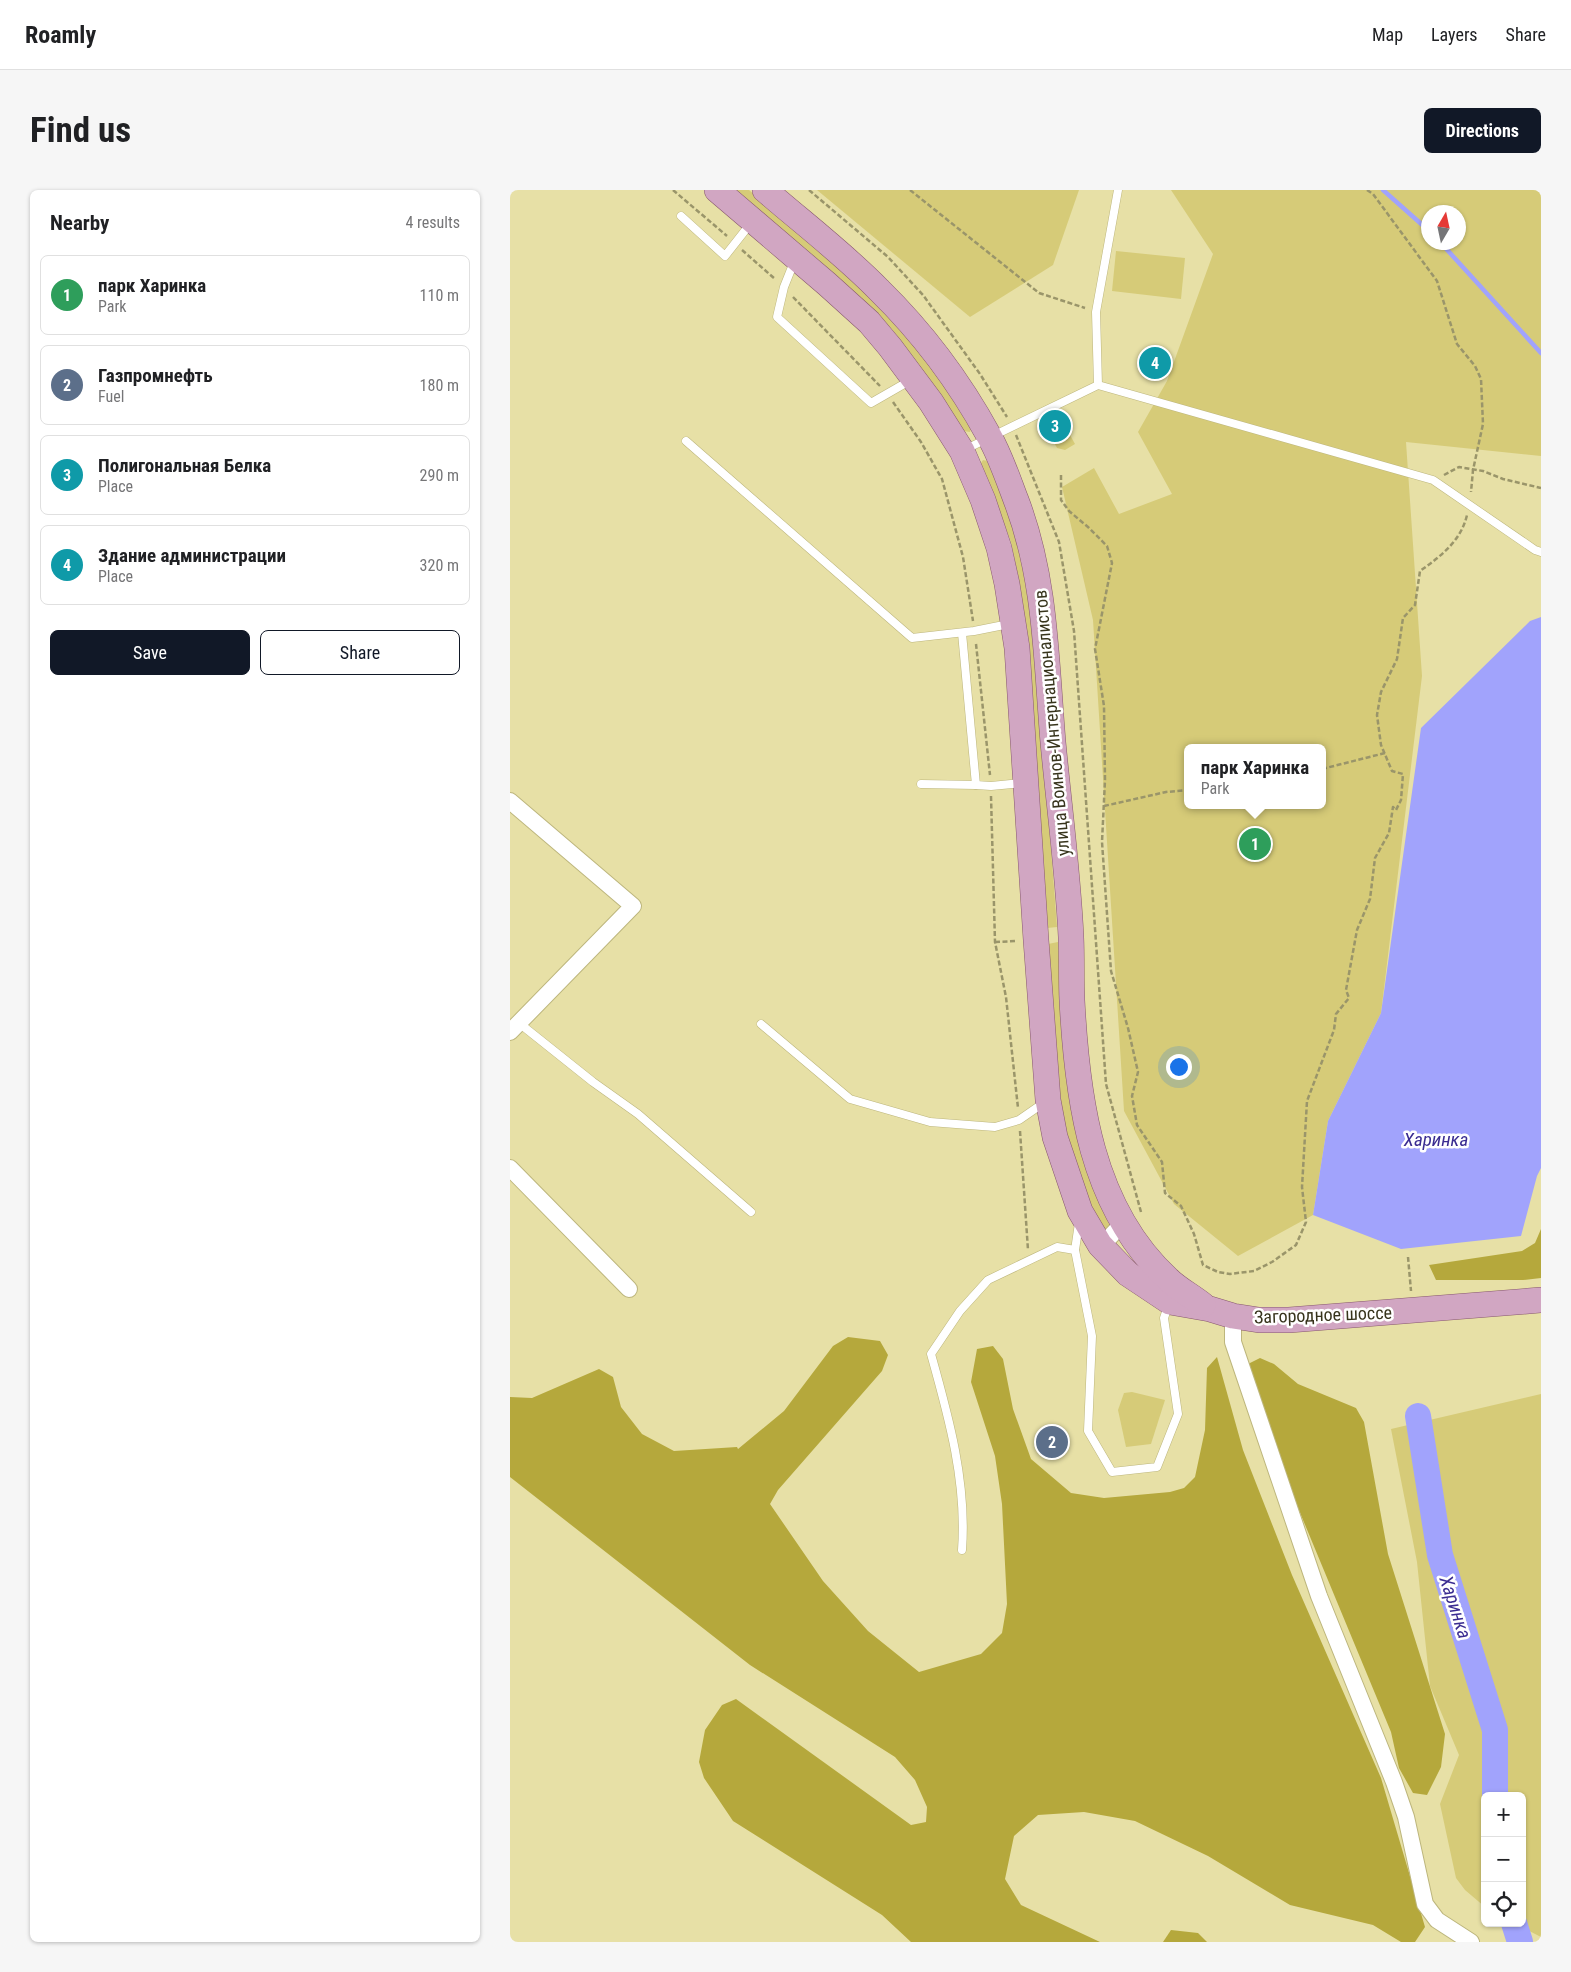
<!DOCTYPE html>
<meta charset="utf-8">
<style>
body{margin:0;font-family:"Roboto Condensed",sans-serif;background:#f6f6f6;color:#202124}
.controls{position:absolute;right:15px;bottom:15px;display:grid;overflow:hidden;border-radius:8px;box-shadow:0 1px 4px #0004}
.controls button{width:45px;height:45px;display:grid;place-items:center;padding:0;border:0;border-bottom:1px solid #e0e0e0;background:#fff;color:#202124;font:25px sans-serif}
.compass{position:absolute;left:911px;top:15px;width:45px;height:45px;border-radius:50%;background:#fff;box-shadow:0 1px 4px #0004;rotate:9deg}
.you{position:absolute;left:668px;top:876px;width:18px;height:18px;margin:-12px;border:4px solid #fff;border-radius:50%;background:#1a73e8;box-shadow:0 0 0 8px #1a73e833}
.badge{display:grid;place-items:center;width:32px;height:32px;border-radius:50%;background:#111827;color:#fff;font-size:16px;font-weight:700}
.pin{position:absolute;translate:-50% -50%;border:2px solid #fff;box-shadow:0 1px 5px #0006}
.popup{position:absolute;left:674px;top:554px;width:142px;height:65px;box-sizing:border-box;display:grid;place-content:center;border-radius:8px;background:#fff;filter:drop-shadow(0 1px 4px #0005);font-size:16px;white-space:nowrap;color:#757577}
.popup b{font-size:19px;color:#202124}
.popup::after{content:'';position:absolute;left:50%;top:100%;margin-left:-10px;border:10px solid transparent;border-top-color:#fff}
.list{margin:0;padding:0;list-style:none}
h2{display:flex;justify-content:space-between;align-items:center;height:65px;margin:0;padding:0 20px;font-size:21px}
h2 small{font-size:16px;font-weight:400;color:#757577}
.list li{display:grid;grid-template-columns:32px 1fr auto;gap:15px;align-items:center;box-sizing:border-box;height:80px;margin:0 10px 10px;padding:0 10px;border:1px solid #e0e0e0;border-radius:8px}
.list b{display:block;font-size:19px;white-space:nowrap}
.list p{margin:0;font-size:16px;white-space:nowrap;color:#757577}
.list em{font-size:16px;font-style:normal;color:#757577}
.actions{display:flex;gap:10px;padding:15px 20px}
.actions a{flex:1;padding:11px 0;border:1px solid #111827;border-radius:8px;text-align:center;font-size:18px;color:#111827}
.actions .main{background:#111827;color:#fff}
.icon{flex:none;width:28px;height:28px;fill:none;stroke:currentColor;stroke-width:2;stroke-linecap:round;stroke-linejoin:round}
.map{position:relative;flex:none;width:1031px;height:1752px;overflow:hidden;border-radius:8px}
header{display:flex;align-items:center;gap:30px;box-sizing:border-box;height:70px;padding:0 25px;background:#fff;border-bottom:1px solid #e0e0e0}
header strong{font-size:24px}
nav{display:flex;gap:28px;margin-inline-start:auto;font-size:18px}
.intro{display:flex;align-items:center;justify-content:space-between;box-sizing:border-box;height:120px;padding:0 30px}
h1{margin:0;font-size:35px}
.button{padding:12px 22px;border-radius:8px;background:#111827;color:#fff;font-size:18px;font-weight:700}
main{display:flex;gap:30px;padding:0 30px}
aside{flex:1;background:#fff;border-radius:8px;box-shadow:0 1px 4px #0004}
.map>svg:first-child{display:block}
.green{fill:#d6cb78;fill-rule:evenodd}
.forest{fill:#b5a83c}
.water{fill:#a1a3fc}
.lines{fill:none;stroke-linecap:round;stroke-linejoin:round}
.stream{stroke:#a1a3fc;stroke-width:4.5}
.river{stroke:#a1a3fc;stroke-width:26}
.lane-casing{stroke:#bdb67d;stroke-width:9}
.street-casing{stroke:#bdb67d;stroke-width:18}
.primary-casing{stroke:#87586d;stroke-width:26}
.path{stroke:#9a956a;stroke-width:2.5;stroke-dasharray:5 2.5;stroke-linecap:butt}
.lane{stroke:#fff;stroke-width:8}
.street{stroke:#fff;stroke-width:16}
.primary{stroke:#d1a6c2;stroke-width:25}
.labels{text-anchor:middle;stroke-width:5;stroke-linejoin:round;paint-order:stroke}
.street-label{font-size:18px;fill:#37341c;stroke:#fff}
.water-label{font-size:19px;font-style:italic;fill:#3a2c91;stroke:#fff}
</style>
<header>
<strong>Roamly</strong>
<nav><a>Map</a><a>Layers</a><a>Share</a></nav>
</header>
<div class="intro"><h1>Find us</h1><a class="button">Directions</a></div>
<main>
<aside>
<h2>Nearby<small>4 results</small></h2>
<ul class="list">
<li><span class="badge" style="background:#2e9e5b">1</span><div><b>парк Харинка</b><p>Park</p></div><em>110 m</em></li>
<li><span class="badge" style="background:#5c6f8a">2</span><div><b>Газпромнефть</b><p>Fuel</p></div><em>180 m</em></li>
<li><span class="badge" style="background:#0f9aa8">3</span><div><b>Полигональная Белка</b><p>Place</p></div><em>290 m</em></li>
<li><span class="badge" style="background:#0f9aa8">4</span><div><b>Здание администрации</b><p>Place</p></div><em>320 m</em></li>
</ul>
<div class="actions"><a class="main">Save</a><a>Share</a></div>
</aside>
<div class="map">
<svg width="1031" height="1752" viewBox="0 0 1031 1752">
<rect width="100%" height="100%" fill="#e7e0a6"/>
<g class="green">
<path d="M 225,0 L 239,0 C 289,43 343,84 387,133 C 415,165 439,203 461,239 L 460,242 L 453,241 L 428,201 L 382,139 L 352,110 Z"/>
<polygon points="307,0 569,0 543,75 460,127"/>
<path d="M 661,0 L 1031,0 L 1031,266 L 896,252 L 912,486 L 871,823 L 818,931 L 803,1025 L 728,1066 L 664,1014 L 614,921 L 583,430 L 552,297 L 584,278 L 609,324 L 662,304 L 628,242 L 657,191 L 703,64 ZM 918,22 L 948,22 L 948,52 L 918,52 ZM 678,558 L 812,558 L 812,615 L 678,615 Z"/>
<polygon points="606,61 675,68 671,109 602,101"/>
<polygon points="550,227 565,254 555,260 547,258 537,239 540,231"/>
<polygon points="473,270 477,271 500,323 522,414 547,737 537,738 508,385 501,352 472,277 471,273"/>
<path d="M 548,752 C 552,818 552,887 568,951 C 575,980 587,1007 599,1034 L 600,1037 L 596,1040 L 594,1040 C 581,1016 568,992 562,966 C 544,899 544,823 538,754 Z"/>
<polygon points="622,1202 655,1210 641,1254 616,1257 608,1220 614,1203"/>
<polygon points="1031,1204 1031,1747 1004,1733 1012,1733 1012,1606 975,1606 975,1717 955,1700 946,1688 930,1614 949,1565 920,1496 907,1372 881,1239"/>
</g>
<g class="forest">
<polygon points="1031,1039 1031,1088 1013,1090 926,1090 919,1075 1012,1061 1025,1053"/>
<polygon points="338,1147 370,1151 378,1165 372,1181 268,1300 260,1314 313,1391 358,1441 409,1482 471,1464 492,1443 497,1414 492,1314 485,1266 461,1192 467,1159 483,1156 493,1169 503,1219 521,1269 561,1303 594,1308 660,1302 674,1298 685,1287 695,1240 697,1178 707,1167 733,1260 782,1385 871,1588 915,1737 905,1752 891,1752 863,1735 780,1715 698,1666 625,1631 574,1622 528,1625 504,1646 495,1689 511,1715 590,1752 401,1752 372,1725 223,1631 194,1588 189,1572 195,1540 212,1515 226,1509 401,1635 416,1632 417,1617 405,1590 385,1567 240,1475 0,1287 0,1207 22,1208 89,1179 103,1187 111,1217 132,1244 164,1261 227,1257 228,1259 274,1221 323,1156"/>
<polygon points="750,1168 764,1174 788,1194 846,1218 854,1232 878,1364 935,1544 931,1577 917,1605 903,1603 889,1578 881,1542 730,1178"/>
<polygon points="661,1740 688,1743 697,1752 653,1752"/>
</g>
<polygon class="water" points="1031,427 1031,978 1027,986 1011,1046 891,1059 803,1025 818,931 871,823 911,538 1020,431"/>
<g class="lines">
<g class="stream">
<polyline points="873,0 918,40"/>
<polyline points="930,52 1031,163"/>
</g>
<g class="river">
<polyline points="908,1226 930,1365 985,1540 985,1606"/>
<polyline points="1004,1733 1010,1752"/>
</g>
<g class="lane-casing">
<g id="lane">
<polyline points="171,26 215,66 241,33"/>
<polyline points="284,72 274,97 267,127 361,213 401,190"/>
<polyline points="588,195 923,290 1025,360 1031,362"/>
<polyline points="176,251 402,448 464,441 499,434"/>
<polyline points="454,260 588,195 586,122 608,0"/>
<polyline points="452,443 466,595 481,596 512,593"/>
<polyline points="411,594 466,595"/>
<polyline points="9,833 83,892 128,924 241,1022"/>
<polyline points="251,834 340,909 420,932 485,937 509,930 535,912"/>
<polyline points="569,1033 565,1060 582,1146 578,1241 602,1282 647,1277 668,1224 654,1128 658,1116"/>
<path d="M 452,1360 C 457,1293 439,1228 421,1164 L 450,1121 L 478,1090 L 547,1057 L 565,1060"/>
</g>
</g>
<g class="street-casing">
<g id="street">
<polyline points="0,611 123,716 0,842"/>
<polyline points="0,978 119,1099"/>
<polyline points="590,1055 597,1050 613,1033"/>
<polyline points="723,1126 723,1152 809,1406 884,1592 896,1627 915,1714 927,1730 961,1752"/>
</g>
</g>
<g class="primary-casing">
<g id="primary">
<polyline points="207,0 317,94 359,132 380,157 421,212 452,261 473,310 489,358 497,394 507,458 526,750 538,910 545,947 570,1021 590,1055 618,1084 660,1112 700,1119 723,1126 749,1130 779,1130 1031,1110"/>
<path d="M 255,0 C 293,33 334,64 369,100 C 412,142 450,193 479,246 C 490,265 498,289 506,310 C 536,388 536,469 543,552 C 549,616 558,682 561,747 C 562,768 561,789 562,810 C 567,909 581,1018 658,1089 C 668,1099 682,1106 693,1115"/>
</g>
</g>
<g class="path">
<polyline points="163,0 217,46"/>
<polyline points="299,0 378,67 413,105 470,184 497,227"/>
<polyline points="400,0 529,103 575,118"/>
<polyline points="857,0 863,4 927,91 947,154 965,176 971,189 973,234 963,280 961,302"/>
<polyline points="232,60 265,89"/>
<polyline points="283,107 370,196"/>
<polyline points="383,212 411,252 432,289 453,367 463,431"/>
<polyline points="506,245 549,352 564,441 596,894 631,1022"/>
<path d="M 551,285 L 551,310 L 559,321 L 578,337 L 597,356 L 602,373 L 585,459 L 594,516 L 595,590 L 592,652 L 601,781 L 618,838 L 628,882 L 622,906 L 627,935 L 652,972 L 655,1003 L 671,1016 L 684,1044 L 693,1075 L 708,1082 L 720,1084 L 744,1081 L 762,1072 L 786,1055 L 796,1032 L 792,997 L 797,911 L 824,840 L 826,824 L 839,808 L 836,800 L 847,740 L 860,709 L 865,668 L 879,643 L 883,617 L 886,620 L 891,610 L 893,584 L 882,581 L 871,555 L 867,525 L 871,502 L 887,469 L 893,428 L 905,415 L 910,381 C 931,366 951,351 957,325"/>
<polyline points="934,285 949,277 973,281 993,289 1031,298"/>
<polyline points="466,454 480,585"/>
<polyline points="812,579 875,563"/>
<polyline points="481,606 485,752 496,807 508,918"/>
<polyline points="594,616 656,602 678,600"/>
<polyline points="485,752 506,751"/>
<polyline points="510,941 518,1060"/>
<polyline points="898,1067 901,1101"/>
</g>
<use href="#lane" class="lane"/>
<use href="#street" class="street"/>
<use href="#primary" class="primary"/>
</g>
<g class="labels">
<g class="street-label">
<text transform="translate(542 533) rotate(-95)" y="6">улица Воинов-Интернационалистов</text>
<text transform="translate(813 1125) rotate(-2)" y="6">Загородное шоссе</text>
</g>
<g class="water-label">
<text x="926" y="956">Харинка</text>
<text transform="translate(946 1417) rotate(72)" y="7">Харинка</text>
</g>
</g>
</svg>
<div class="controls">
<button>+</button>
<button>−</button>
<button><svg class="icon" aria-label="locate" viewBox="0 0 24 24"><circle cx="12" cy="12" r="6"/><path d="M12 2v4M12 18v4M2 12h4M18 12h4"/></svg></button>
</div>
<svg class="compass" viewBox="-18 -18 36 36"><path d="M0-13l5 13h-10z" fill="#e53935"/><path d="M0 13l5-13h-10z" fill="#757577"/></svg>
<div class="you"></div>
<div class="pin badge" style="left:745px;top:654px;background:#2e9e5b">1</div>
<div class="popup"><b>парк Харинка</b>Park</div>
<div class="pin badge" style="left:542px;top:1252px;background:#5c6f8a">2</div>
<div class="pin badge" style="left:545px;top:236px;background:#0f9aa8">3</div>
<div class="pin badge" style="left:645px;top:173px;background:#0f9aa8">4</div>
</div>
</main>
